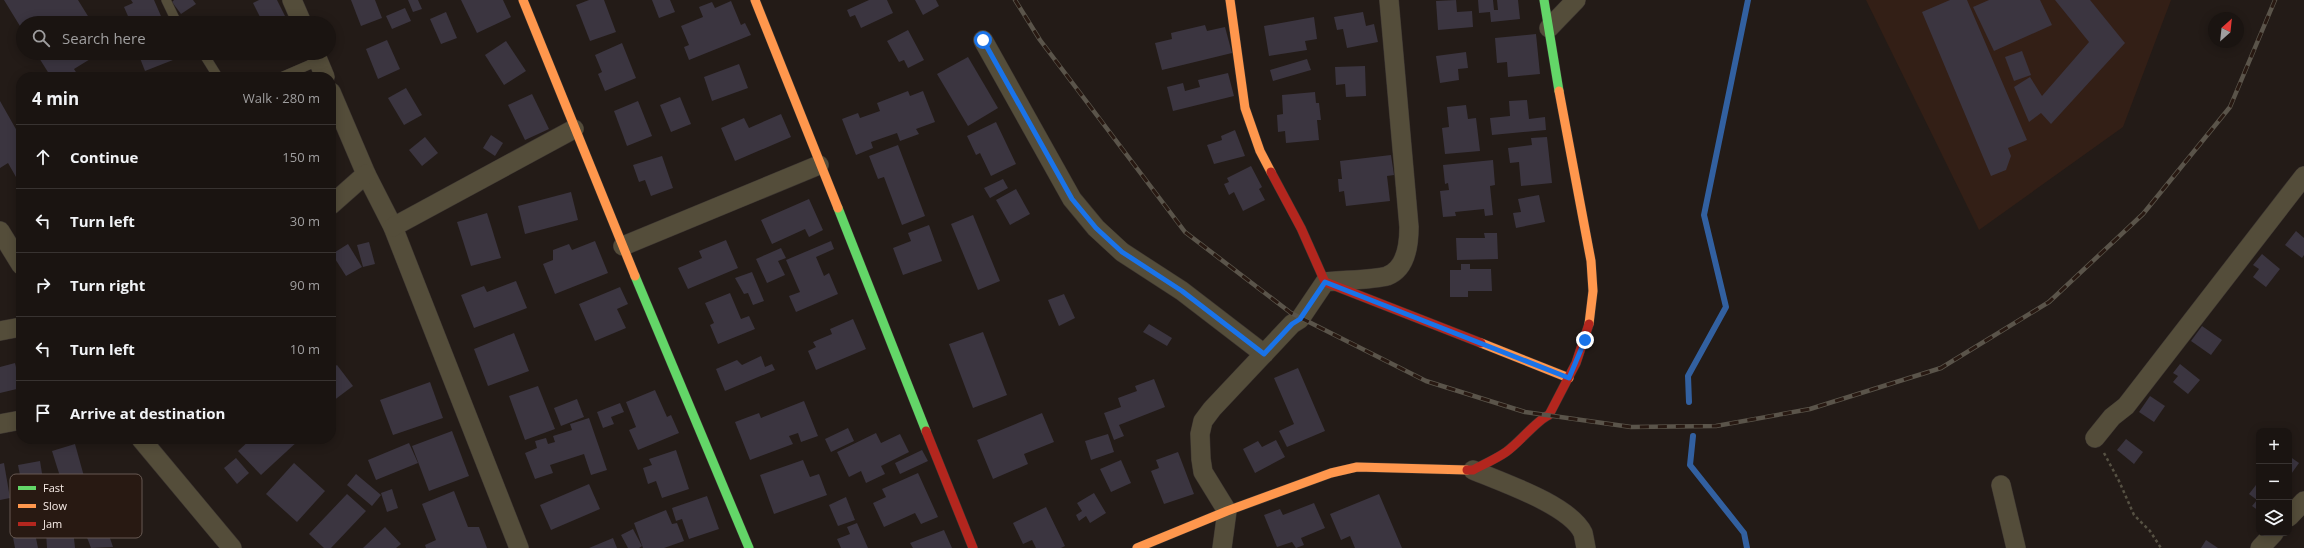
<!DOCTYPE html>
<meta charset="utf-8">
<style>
body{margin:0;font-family:"Open Sans",sans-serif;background:#27211f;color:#f1f3f6}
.controls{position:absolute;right:12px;bottom:12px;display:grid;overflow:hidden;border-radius:8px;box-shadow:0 2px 10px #0003}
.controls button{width:36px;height:36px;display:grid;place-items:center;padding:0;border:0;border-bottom:1px solid #383331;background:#1a1411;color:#f1f3f6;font:20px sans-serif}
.compass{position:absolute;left:2208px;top:12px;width:36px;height:36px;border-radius:50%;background:#1a1411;box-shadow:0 2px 10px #0003;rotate:27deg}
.stop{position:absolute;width:12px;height:12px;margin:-9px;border:3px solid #1a73e8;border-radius:50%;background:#fff}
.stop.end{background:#1a73e8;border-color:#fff;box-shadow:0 1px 4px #0008}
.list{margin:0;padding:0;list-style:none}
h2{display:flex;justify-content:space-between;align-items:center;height:52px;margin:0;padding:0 16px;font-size:17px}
h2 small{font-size:13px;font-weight:400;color:#9f9e9f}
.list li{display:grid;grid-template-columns:26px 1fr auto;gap:12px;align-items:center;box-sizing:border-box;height:64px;padding:0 16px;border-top:1px solid #383331}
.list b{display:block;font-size:15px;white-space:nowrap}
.list em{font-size:13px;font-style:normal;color:#9f9e9f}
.icon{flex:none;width:22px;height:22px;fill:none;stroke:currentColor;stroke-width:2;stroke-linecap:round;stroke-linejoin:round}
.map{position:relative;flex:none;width:2304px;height:548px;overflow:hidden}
.search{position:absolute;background:#1a1411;box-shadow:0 2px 10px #0003;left:16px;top:16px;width:320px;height:44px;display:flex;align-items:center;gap:10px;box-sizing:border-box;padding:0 14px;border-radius:22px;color:#9f9e9f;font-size:15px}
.panel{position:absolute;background:#1a1411;box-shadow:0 2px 10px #0003;left:16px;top:72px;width:320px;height:372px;border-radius:16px}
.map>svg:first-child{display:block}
.built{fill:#331f16}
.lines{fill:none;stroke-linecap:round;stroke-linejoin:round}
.stream{stroke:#3260a0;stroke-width:6}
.building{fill:#3b3540}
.lane-casing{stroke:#3c3531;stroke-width:10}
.street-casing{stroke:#3c3531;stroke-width:20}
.fast-casing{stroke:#3c3531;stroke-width:10}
.slow-casing{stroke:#3c3531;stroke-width:10}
.jam-casing{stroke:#3c3531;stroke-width:10}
.path{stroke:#565143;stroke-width:2.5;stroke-dasharray:3 3;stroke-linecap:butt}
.lane{stroke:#544d3a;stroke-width:9}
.street{stroke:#544d3a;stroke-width:19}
.fast{stroke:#63d668;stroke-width:9}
.slow{stroke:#ff974d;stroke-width:9}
.jam{stroke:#b3261e;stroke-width:9}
.rail-casing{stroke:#5a544a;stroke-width:4.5}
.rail{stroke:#281912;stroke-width:3;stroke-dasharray:9;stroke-linecap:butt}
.route{stroke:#1a73e8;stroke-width:5}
.key{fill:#281912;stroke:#675952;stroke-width:1}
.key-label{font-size:11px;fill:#faeee9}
</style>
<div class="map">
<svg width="2304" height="548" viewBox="0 0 2304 548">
<rect width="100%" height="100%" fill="#231b17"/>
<polygon class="built" points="1866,0 2171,0 2123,127 1979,230"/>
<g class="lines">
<g class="stream">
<polyline points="1689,402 1688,376 1726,307 1704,215 1748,0"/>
<polyline points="1693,436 1690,465 1744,533 1747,548"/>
</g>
</g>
<g class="building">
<polygon points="4,0 78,0 91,21 87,23 23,23 23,31"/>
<polygon points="131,0 154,0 164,23 131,23 124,7 133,3"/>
<polygon points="174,0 193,0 196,4 181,14 172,2"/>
<polygon points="259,0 277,0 286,18 276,23 263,23 253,3"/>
<polygon points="351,0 375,0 382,18 361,26"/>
<polygon points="408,0 418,0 422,9 413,12"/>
<polygon points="461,0 503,0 511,17 477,33"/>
<polygon points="589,0 604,0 616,32 590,41 576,5"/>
<polygon points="652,0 670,0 675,12 659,18"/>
<polygon points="869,0 887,0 893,13 861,28 855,15 850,17 847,10"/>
<polygon points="915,0 936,0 939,6 923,15"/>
<polygon points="1456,0 1457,12 1472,11 1473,27 1438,30 1436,1"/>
<polygon points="1478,0 1493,0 1494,10 1498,10 1497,0 1518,0 1520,19 1491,22 1490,12 1479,13"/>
<polygon points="1950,0 1967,0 2027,140 2008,148 2011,156 2006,170 1991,176 1922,12"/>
<polygon points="1989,0 2040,0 2052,25 1994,51 1973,7"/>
<polygon points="2055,0 2090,0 2125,43 2051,124 2041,113 2029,122 2014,87 2030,77 2042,96 2089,42"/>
<polygon points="731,1 741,25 745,23 751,35 689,60 684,47 689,45 681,26 703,17 699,7 712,2 715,8"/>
<polygon points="405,8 411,21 392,29 386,16"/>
<polygon points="446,12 457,38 441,44 430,19"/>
<polygon points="1363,12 1366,26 1374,24 1378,42 1347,48 1343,29 1337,30 1334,17"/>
<polygon points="1314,17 1317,39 1305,41 1307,50 1269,56 1264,26"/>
<polygon points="1205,25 1207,31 1225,27 1232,53 1162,70 1155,43 1172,39 1171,33"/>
<polygon points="908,30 924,60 908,68 904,60 899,62 887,41"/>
<polygon points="1536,34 1540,74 1508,77 1507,62 1497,63 1495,38"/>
<polygon points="387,40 400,69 378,79 366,49"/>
<polygon points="506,41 526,71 504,85 485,55"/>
<polygon points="622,43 636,78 605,91 598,74 602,72 595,55"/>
<polygon points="2022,51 2031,75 2014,81 2005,57"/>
<polygon points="1466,52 1468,68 1458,69 1459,80 1440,83 1436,56"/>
<polygon points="36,53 100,53 74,69 79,77 51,77"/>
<polygon points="138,53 176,53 178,58 145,71"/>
<polygon points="253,53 270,53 270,54 255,59"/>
<polygon points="968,57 998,108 968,126 937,74"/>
<polygon points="1307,59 1311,70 1273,81 1270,70"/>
<polygon points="739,64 748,88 712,101 704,77"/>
<polygon points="1365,66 1366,96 1346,97 1345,84 1336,85 1335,67"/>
<polygon points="1228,73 1234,96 1173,111 1167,87 1183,83 1185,91 1200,87 1198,80"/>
<polygon points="406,88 422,115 404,125 388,98"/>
<polygon points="908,91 910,96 923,91 935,122 916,129 919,134 900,141 897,133 871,142 873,148 856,155 842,119 858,113 860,118 880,111 877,103"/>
<polygon points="1315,92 1316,103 1319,103 1321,120 1317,120 1319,140 1286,143 1285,131 1278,132 1277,115 1283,114 1282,95"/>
<polygon points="532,94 549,129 525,140 508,105"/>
<polygon points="680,97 691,124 671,132 660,105"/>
<polygon points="1527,100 1529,119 1545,117 1546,130 1492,135 1490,118 1510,116 1509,101"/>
<polygon points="0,101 21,138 21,174 16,177 8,163 0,168"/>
<polygon points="638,101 652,136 627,146 614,111"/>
<polygon points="1466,105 1468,119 1476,118 1480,151 1445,154 1442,128 1449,127 1447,107"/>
<polygon points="781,114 791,137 735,161 721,128 744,118 749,128"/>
<polygon points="996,122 1016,164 991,176 980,153 976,155 967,136"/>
<polygon points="1235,130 1245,156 1214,164 1207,145 1222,140 1221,136"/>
<polygon points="491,135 503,143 495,156 483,148"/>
<polygon points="425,137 438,153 422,166 409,150"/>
<polygon points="1547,137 1552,183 1521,186 1519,162 1510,163 1508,148 1532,145 1531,138"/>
<polygon points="898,145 925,216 902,225 884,177 878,179 869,156"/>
<polygon points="1391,155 1394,175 1387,176 1390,201 1346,206 1344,191 1339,192 1338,179 1342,179 1340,161"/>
<polygon points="662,156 673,188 651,196 645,180 639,182 633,165"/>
<polygon points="1493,160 1495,185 1490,186 1493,215 1485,216 1484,209 1455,212 1456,216 1443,217 1440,191 1449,190 1448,183 1445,184 1443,165"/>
<polygon points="1251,166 1262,187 1259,189 1265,200 1243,211 1234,192 1229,195 1224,184 1229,182 1227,178"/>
<polygon points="1003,179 1008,188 990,198 984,188"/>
<polygon points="1016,189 1030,214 1010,225 996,200"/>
<polygon points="571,192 578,220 525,234 518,206"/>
<polygon points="1539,195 1545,222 1516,228 1513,213 1521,212 1518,199"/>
<polygon points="809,199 823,230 809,237 805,229 772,244 761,220"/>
<polygon points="487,213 501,258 471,266 457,222"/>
<polygon points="973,215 1000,281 978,290 951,224"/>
<polygon points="929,225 942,261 903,275 893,248 911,241 908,233"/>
<polygon points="2296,231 2304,238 2304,255 2302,258 2285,245"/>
<polygon points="1484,233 1497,233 1498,259 1457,260 1456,238 1485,238"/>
<polygon points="726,240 738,268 688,289 678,268 702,258 699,251"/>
<polygon points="595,241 608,273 555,294 543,264 553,260 553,250 569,244 572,250"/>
<polygon points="831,241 834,249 816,257 824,276 829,273 838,294 796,312 789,296 800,292 786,260"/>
<polygon points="369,242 375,264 363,267 357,245"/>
<polygon points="348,244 362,267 346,276 332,254"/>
<polygon points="781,248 786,258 778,261 785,275 767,283 756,259"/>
<polygon points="2262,254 2280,269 2266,287 2253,277 2259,269 2253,265"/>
<polygon points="1461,264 1470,264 1470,269 1491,269 1492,291 1468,291 1468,297 1450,297 1450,270 1461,270"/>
<polygon points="752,272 764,301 753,305 748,293 744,294 735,278"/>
<polygon points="516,281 527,308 474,328 461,295 484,286 487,292"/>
<polygon points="620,287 628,304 617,309 626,328 595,341 579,304"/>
<polygon points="730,293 741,319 749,316 755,329 718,344 710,325 714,323 705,303"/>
<polygon points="1064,294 1075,318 1059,326 1048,300"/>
<polygon points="853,319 866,349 816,370 808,351 816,347 813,342 832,334 830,329"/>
<polygon points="1149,324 1172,338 1167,346 1143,332"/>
<polygon points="2202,326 2222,340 2211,355 2191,341"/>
<polygon points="983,332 1007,395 973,408 949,344"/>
<polygon points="514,333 529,371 488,386 474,349"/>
<polygon points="761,356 765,367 772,364 775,370 725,391 716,369 737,360 742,365"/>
<polygon points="15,363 21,388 0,393 0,367"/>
<polygon points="2180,364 2200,380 2188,394 2173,382 2178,376 2173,373"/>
<polygon points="337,365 353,386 333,401 331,398 331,369"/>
<polygon points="1298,368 1325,431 1287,447 1279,431 1294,424 1274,378"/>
<polygon points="1154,379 1165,407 1119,425 1124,436 1114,440 1104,413 1121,407 1118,398 1137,391 1135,386"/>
<polygon points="430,382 443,418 393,435 380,400"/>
<polygon points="538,386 555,429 525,440 509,396"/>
<polygon points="655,390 667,417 671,415 679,433 638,450 629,430 636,427 626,402"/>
<polygon points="2150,396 2165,406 2154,422 2139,412"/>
<polygon points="577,399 584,417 561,426 554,408"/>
<polygon points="804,401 818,436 801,442 798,433 789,436 793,444 750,460 735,422 759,413 761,418"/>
<polygon points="620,403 624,412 611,417 614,424 603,428 597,412"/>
<polygon points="1042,413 1054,442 1024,454 1028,464 993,479 977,440"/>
<polygon points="589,418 607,470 591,475 584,454 550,465 553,473 535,479 525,453 537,448 535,441 546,438 548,444 555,442 553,436 572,430 570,424"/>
<polygon points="848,428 854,441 831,452 825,439"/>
<polygon points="452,431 469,476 429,491 412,446"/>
<polygon points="876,433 881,443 900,434 909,452 881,466 885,474 866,483 861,471 849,477 837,452"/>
<polygon points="1108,434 1114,452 1091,460 1085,441"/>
<polygon points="251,439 298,439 299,440 261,475 238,451"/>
<polygon points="2126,439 2143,452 2134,464 2117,450"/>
<polygon points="1276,440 1285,457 1255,473 1243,449 1258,441 1262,447"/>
<polygon points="409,443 418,463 376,480 368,460"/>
<polygon points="75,444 85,480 63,486 52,451"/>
<polygon points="676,450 689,489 662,498 656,481 648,484 643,468 652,465 649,459"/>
<polygon points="922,450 928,461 900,474 895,463"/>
<polygon points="1178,452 1194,494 1164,504 1151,471 1159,468 1156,460"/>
<polygon points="2289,456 2299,463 2289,477"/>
<polygon points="236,458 249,473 237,484 224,468"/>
<polygon points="803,460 810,477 819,474 827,495 774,514 760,475"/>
<polygon points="1121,460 1131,483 1111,492 1100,469"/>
<polygon points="40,461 45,492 24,496 18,465"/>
<polygon points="4,463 10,498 0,500 0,464"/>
<polygon points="294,463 325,491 297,522 266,494"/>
<polygon points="918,473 938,517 921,524 915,513 884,527 873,503 886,497 882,489"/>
<polygon points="356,474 381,495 372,506 347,485"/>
<polygon points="589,484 600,509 551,530 540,505"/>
<polygon points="2256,485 2259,488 2259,511 2252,506 2257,500 2249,494"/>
<polygon points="392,489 398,508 387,512 381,493"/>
<polygon points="454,491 468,527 479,527 487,548 426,548 425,545 436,540 422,504"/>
<polygon points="1094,493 1106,513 1090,523 1086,516 1079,521 1076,515 1082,511 1077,503"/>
<polygon points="347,494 366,511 331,548 324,548 309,534"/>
<polygon points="1379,494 1402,548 1355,548 1350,536 1341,540 1330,514"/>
<polygon points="707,496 719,529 689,539 682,519 676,521 672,508"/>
<polygon points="846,497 855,520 838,526 829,505"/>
<polygon points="1314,503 1325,528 1301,538 1304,545 1296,548 1292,542 1277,547 1264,515 1280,509 1283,515"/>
<polygon points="1046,507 1065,546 1061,548 1036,548 1032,540 1023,544 1013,523"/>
<polygon points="666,510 672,524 677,523 684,541 664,548 643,548 634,523"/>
<polygon points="101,512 113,547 91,548 80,519"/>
<polygon points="857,523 868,548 841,548 837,539 850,534 847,527"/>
<polygon points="385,527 401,544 396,548 363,548"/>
<polygon points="34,528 38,548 15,548 12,532"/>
<polygon points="73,529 75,548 47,548 46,532"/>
<polygon points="633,529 642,546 639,548 628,548 621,535"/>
<polygon points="944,530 952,548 913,548 910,543"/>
<polygon points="613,538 617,548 589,548"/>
<polygon points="2206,540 2218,548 2201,548"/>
</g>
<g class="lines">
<defs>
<g id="lane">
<polyline points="166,0 177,23"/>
<polyline points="203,53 218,77"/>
<polyline points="281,77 318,61"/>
</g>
<g id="street">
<polyline points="292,0 302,23"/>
<polyline points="1549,28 1576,0"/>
<polyline points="983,40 1072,199 1096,228 1122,252 1182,291 1264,354"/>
<polyline points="315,53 325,77"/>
<polyline points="331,92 366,174 393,227 519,548"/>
<polyline points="331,205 366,174"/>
<polyline points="393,227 574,129"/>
<polyline points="0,231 21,265"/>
<polyline points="623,246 819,165"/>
<polyline points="0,331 21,327"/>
<polyline points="0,424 21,420"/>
<polyline points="2095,438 2112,417 2126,406 2304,176"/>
<polyline points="141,439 232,548"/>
<path d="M1473 470C1501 482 1570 505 1583 533 1584 537 1585 543 1586 548"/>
<polyline points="2001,485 2016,548"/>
<polyline points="2289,517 2304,501"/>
<path d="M1222 548 1227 511 1203 472 1201 459 1200 434 1203 421 1212 409 1292 324 1300 319 1325 282C1340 280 1374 280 1387 276 1406 269 1409 244 1409 227L1389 0"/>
<polyline points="2260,548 2274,533"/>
</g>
<g id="fast">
<polyline points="1544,0 1559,91"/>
<polyline points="838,208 926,431"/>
<polyline points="635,276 749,548"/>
</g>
<g id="slow">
<polyline points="523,0 635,276"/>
<polyline points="755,0 838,208"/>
<polyline points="1230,0 1245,108 1260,151 1271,172"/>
<polyline points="1559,91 1591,261 1593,291 1589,324"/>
<polyline points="1481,343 1569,378"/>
<polyline points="1137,548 1227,511 1331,473 1357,467 1467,470"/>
</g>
<g id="jam">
<polyline points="1271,172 1301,228 1325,282 1481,343"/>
<polyline points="926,431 973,548"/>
<path d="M1467 470H1473C1484 464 1496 459 1506 452 1519 443 1538 419 1549 415L1576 363 1589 324"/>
</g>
</defs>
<use href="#lane" class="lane-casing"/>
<use href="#street" class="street-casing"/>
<use href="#fast" class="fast-casing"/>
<use href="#slow" class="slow-casing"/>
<use href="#jam" class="jam-casing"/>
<polyline class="path" points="2104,453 2119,481 2134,515 2150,531 2161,548"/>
<use href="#lane" class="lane"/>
<use href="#street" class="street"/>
<use href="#fast" class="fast"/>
<use href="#slow" class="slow"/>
<use href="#jam" class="jam"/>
<defs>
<polyline id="rail" points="1015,0 1040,40 1185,232 1291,313 1426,381 1525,412 1631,427 1716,426 1810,409 1941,368 2049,302 2143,214 2230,107 2275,0"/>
</defs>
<use href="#rail" class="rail-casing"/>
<use href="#rail" class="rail"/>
</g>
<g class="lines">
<polyline class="route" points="983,40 1072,199 1096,228 1122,252 1182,291 1264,354 1292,324 1300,319 1325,282 1569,378 1585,340"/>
</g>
<rect x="10" y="474" width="132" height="64" rx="6" class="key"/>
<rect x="18" y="486" width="18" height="4" fill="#63d668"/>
<rect x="18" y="504" width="18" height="4" fill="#ff974d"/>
<rect x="18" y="522" width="18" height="4" fill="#b3261e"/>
<g class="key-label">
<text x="43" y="492">Fast</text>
<text x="43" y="510">Slow</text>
<text x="43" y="528">Jam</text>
</g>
</svg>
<div class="controls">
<button>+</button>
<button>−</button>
<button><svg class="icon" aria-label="layers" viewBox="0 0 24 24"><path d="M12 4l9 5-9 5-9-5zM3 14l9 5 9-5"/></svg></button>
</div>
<svg class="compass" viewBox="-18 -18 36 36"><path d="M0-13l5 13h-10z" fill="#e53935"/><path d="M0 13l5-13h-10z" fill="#9f9e9f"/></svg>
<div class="stop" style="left:983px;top:40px"></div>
<div class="stop end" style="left:1585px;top:340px"></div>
<div class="search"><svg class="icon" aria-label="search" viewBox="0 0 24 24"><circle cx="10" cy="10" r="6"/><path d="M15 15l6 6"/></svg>Search here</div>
<section class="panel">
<h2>4 min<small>Walk · 280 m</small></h2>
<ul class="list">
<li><svg class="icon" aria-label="ahead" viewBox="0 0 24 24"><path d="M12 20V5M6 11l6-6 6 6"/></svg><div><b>Continue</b></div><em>150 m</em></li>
<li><svg class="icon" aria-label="left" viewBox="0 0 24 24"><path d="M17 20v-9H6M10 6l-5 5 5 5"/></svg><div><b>Turn left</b></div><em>30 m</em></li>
<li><svg class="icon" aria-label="right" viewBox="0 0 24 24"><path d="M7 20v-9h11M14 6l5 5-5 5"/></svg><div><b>Turn right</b></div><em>90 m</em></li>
<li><svg class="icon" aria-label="left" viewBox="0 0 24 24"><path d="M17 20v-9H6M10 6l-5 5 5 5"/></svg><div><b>Turn left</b></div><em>10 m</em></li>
<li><svg class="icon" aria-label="arrive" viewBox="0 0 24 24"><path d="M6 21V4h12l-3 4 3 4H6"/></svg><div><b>Arrive at destination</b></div></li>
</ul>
</section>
</div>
